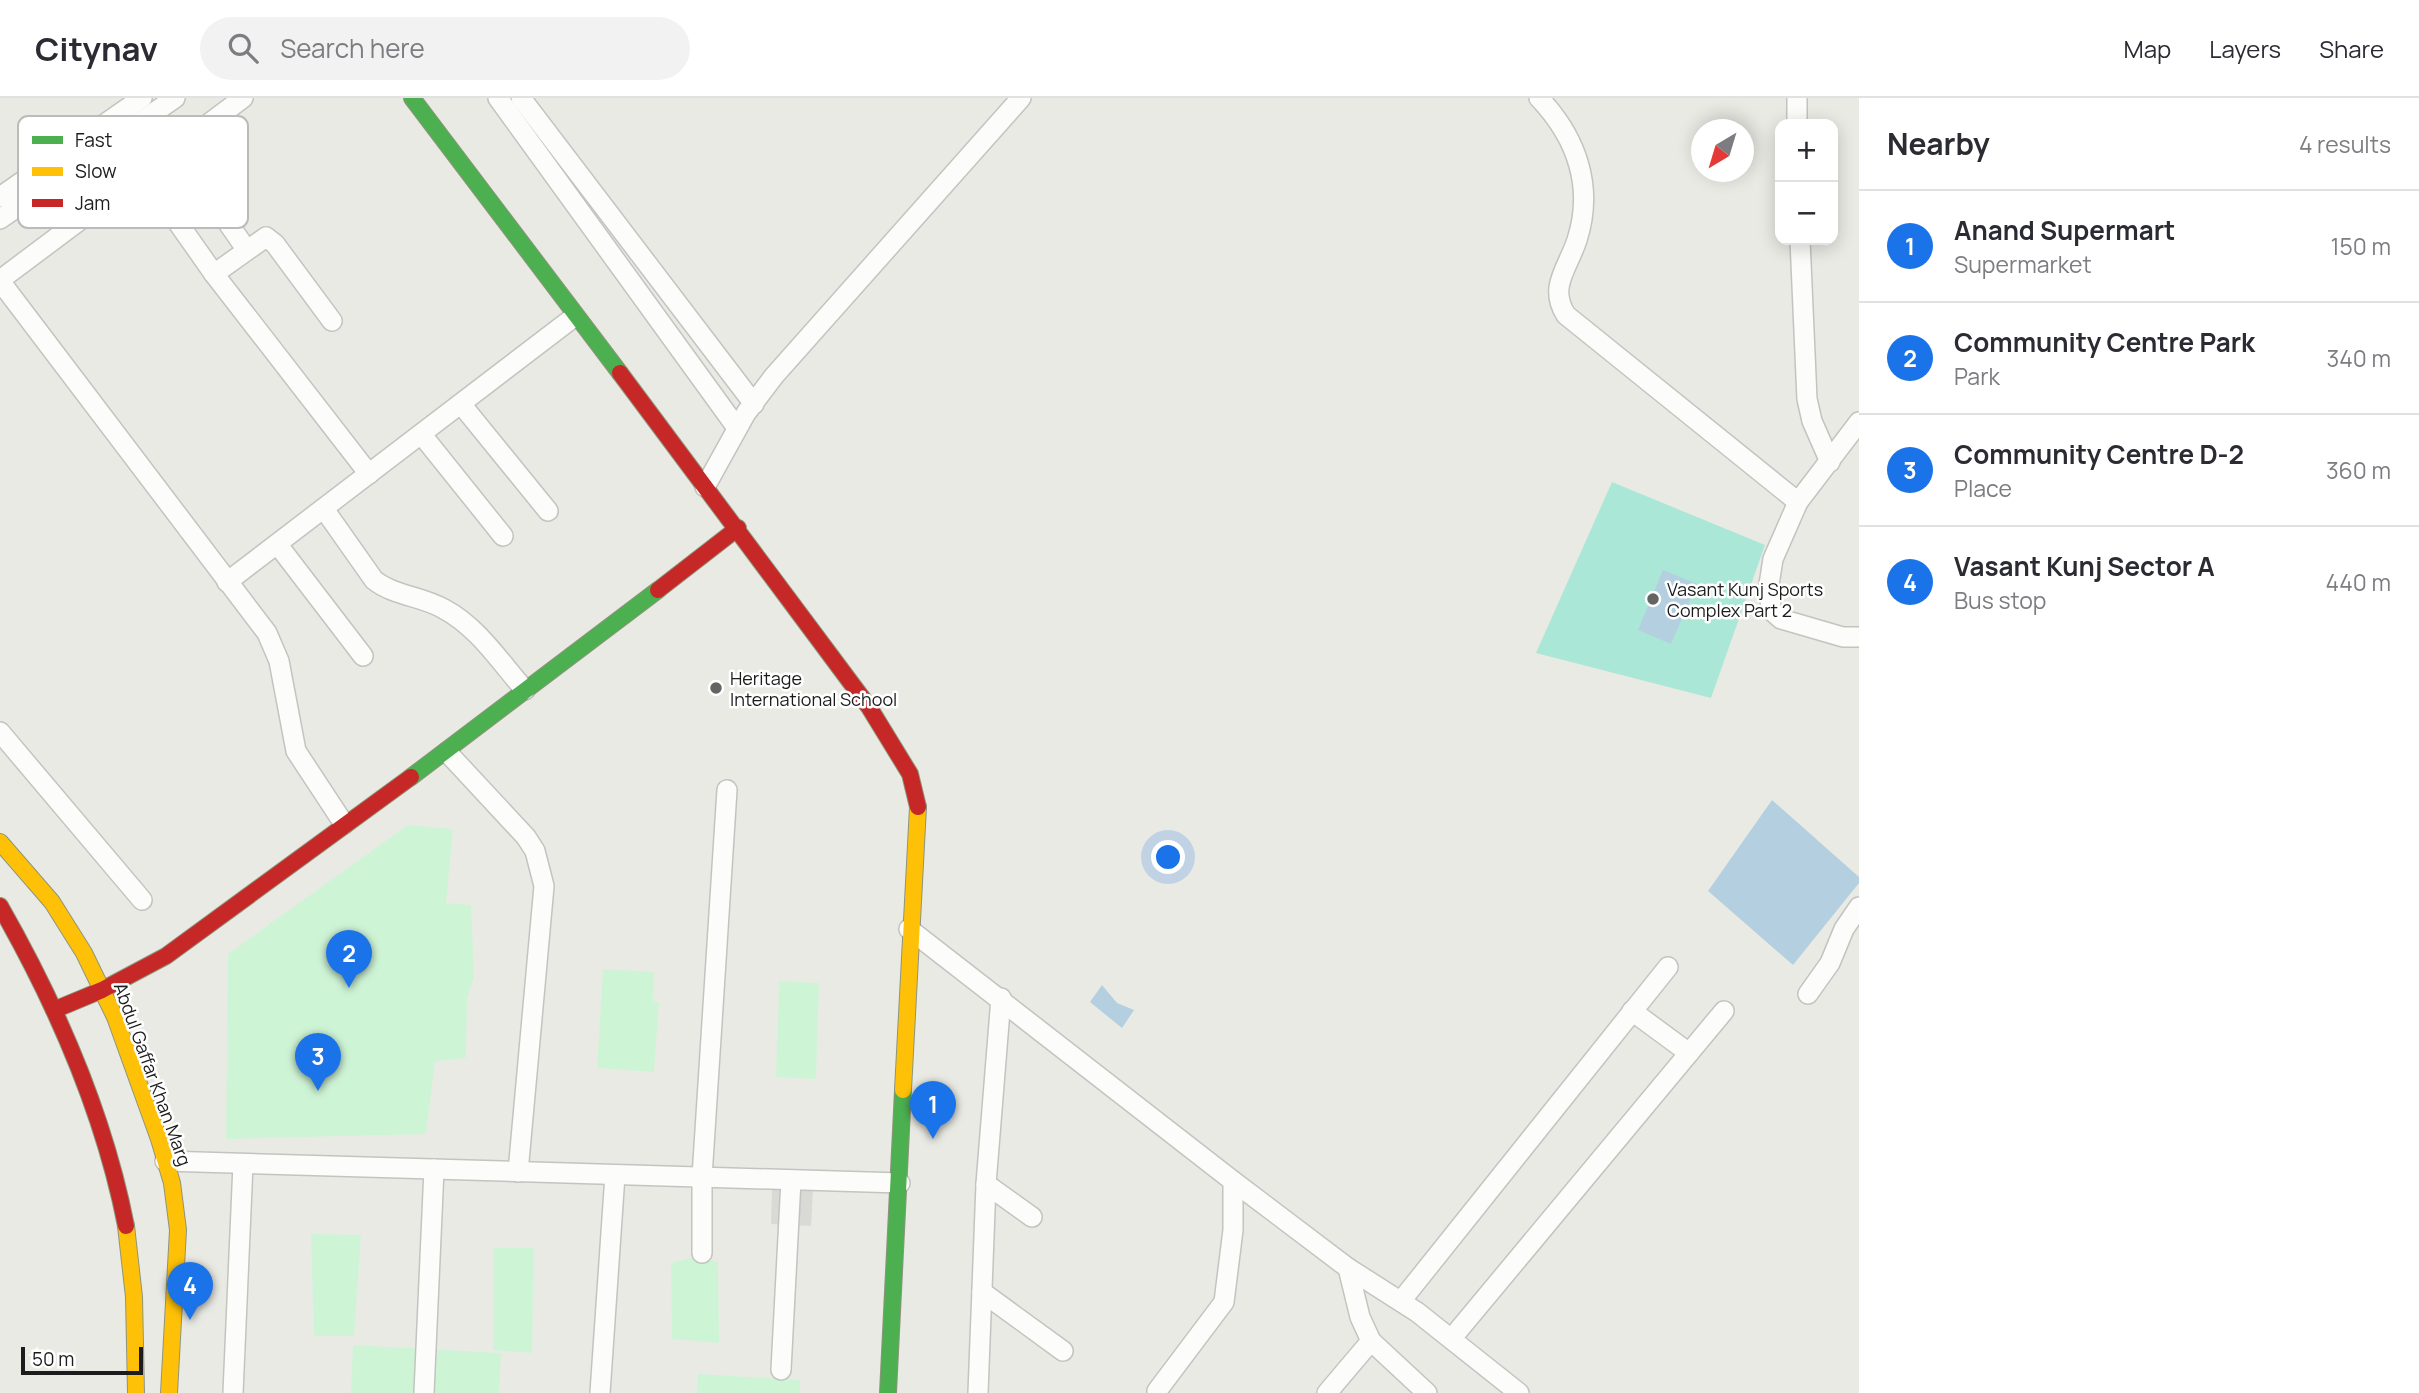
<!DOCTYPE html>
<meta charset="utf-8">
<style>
body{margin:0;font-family:Manrope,sans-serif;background:#f2f2f3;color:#2b2b33}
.controls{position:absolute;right:21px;top:21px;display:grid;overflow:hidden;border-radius:14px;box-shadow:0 4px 18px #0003}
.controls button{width:63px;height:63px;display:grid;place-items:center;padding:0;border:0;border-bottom:2px solid #e1e1e2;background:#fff;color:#2b2b33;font:35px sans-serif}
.compass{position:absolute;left:1691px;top:21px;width:63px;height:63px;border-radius:50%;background:#fff;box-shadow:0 4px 18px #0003;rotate:218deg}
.scale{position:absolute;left:21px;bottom:18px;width:122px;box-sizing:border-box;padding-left:7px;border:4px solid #1c1c1c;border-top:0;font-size:19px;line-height:24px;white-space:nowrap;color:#1c1c1c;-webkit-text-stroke:5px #fff;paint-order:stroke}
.you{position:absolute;left:1169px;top:760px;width:24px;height:24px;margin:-18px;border:5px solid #fff;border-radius:50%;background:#1a73e8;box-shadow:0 0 0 10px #1a73e833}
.badge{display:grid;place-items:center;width:46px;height:46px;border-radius:50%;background:#1a73e8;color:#fff;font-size:23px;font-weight:700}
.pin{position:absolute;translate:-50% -58px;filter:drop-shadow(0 2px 4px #0008)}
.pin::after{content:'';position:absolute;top:37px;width:24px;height:21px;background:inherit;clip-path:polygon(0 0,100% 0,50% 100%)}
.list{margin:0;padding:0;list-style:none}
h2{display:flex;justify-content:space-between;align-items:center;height:91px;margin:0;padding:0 28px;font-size:30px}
h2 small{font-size:23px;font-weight:400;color:#7c7c81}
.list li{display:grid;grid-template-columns:46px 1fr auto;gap:21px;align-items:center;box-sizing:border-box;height:112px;padding:0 28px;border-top:2px solid #e1e1e2}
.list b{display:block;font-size:26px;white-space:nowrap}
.list p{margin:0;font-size:23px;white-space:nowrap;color:#7c7c81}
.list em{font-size:23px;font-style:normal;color:#7c7c81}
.icon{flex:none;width:38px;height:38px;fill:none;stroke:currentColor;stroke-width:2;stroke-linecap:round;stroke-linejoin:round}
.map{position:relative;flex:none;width:1859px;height:1295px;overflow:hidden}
header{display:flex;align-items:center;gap:42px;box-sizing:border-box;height:98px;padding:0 35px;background:#fff;border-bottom:2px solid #e1e1e2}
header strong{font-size:33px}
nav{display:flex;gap:38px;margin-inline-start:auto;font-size:24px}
.search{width:490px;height:63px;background:#f2f2f3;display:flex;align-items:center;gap:18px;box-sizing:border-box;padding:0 24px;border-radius:38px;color:#7c7c81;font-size:26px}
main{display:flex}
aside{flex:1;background:#fff}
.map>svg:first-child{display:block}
.park{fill:#cef4d6}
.pitch{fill:#abe7d7}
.parking{fill:#d9d9d6}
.water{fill:#b4d0e0}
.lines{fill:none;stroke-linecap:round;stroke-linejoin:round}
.street-casing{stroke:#c3c3c0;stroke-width:22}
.fast-casing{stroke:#8e957c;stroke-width:18}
.slow-casing{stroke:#8e957c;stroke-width:18}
.jam-casing{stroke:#8e957c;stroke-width:18}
.street{stroke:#fcfcfb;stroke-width:19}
.fast{stroke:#4caf50;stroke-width:16}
.slow{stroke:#ffc107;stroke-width:16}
.jam{stroke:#c62828;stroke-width:16}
.poi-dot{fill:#646462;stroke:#fff;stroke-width:2.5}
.labels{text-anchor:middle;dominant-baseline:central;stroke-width:5;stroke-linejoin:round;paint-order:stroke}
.poi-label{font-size:18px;fill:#1c1c1c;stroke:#fff;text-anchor:start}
.street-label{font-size:18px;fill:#1c1c1c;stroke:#fff}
.key{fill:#fff;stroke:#bbb;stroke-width:2}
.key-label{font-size:19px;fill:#1c1c1c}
</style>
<header>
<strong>Citynav</strong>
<div class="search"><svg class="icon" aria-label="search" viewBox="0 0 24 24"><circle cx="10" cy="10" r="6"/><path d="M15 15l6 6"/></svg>Search here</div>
<nav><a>Map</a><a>Layers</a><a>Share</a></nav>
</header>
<main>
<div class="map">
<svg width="1859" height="1295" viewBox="0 0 1859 1295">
<rect width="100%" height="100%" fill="#eaeae4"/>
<g class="park">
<polygon points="408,727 453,731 446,805 471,807 474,879 467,900 466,960 435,963 426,1036 226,1041 228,856"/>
<polygon points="603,871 654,874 653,903 659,904 654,974 597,970"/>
<polygon points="779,883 819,885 816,981 776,979"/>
<polygon points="311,1136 361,1137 354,1238 314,1238"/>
<polygon points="493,1150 534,1150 532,1255 493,1252"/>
<polygon points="697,1159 718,1164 719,1245 672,1241 671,1165"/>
<polygon points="353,1247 501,1255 499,1295 351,1295"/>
<polygon points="698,1276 800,1282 800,1295 697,1295"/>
</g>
<polygon class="pitch" points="1612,384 1765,447 1711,600 1536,555"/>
<polygon class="parking" points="772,1089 813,1091 811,1128 771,1126"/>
<g class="water">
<polygon points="1663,472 1697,486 1671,546 1638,532"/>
<polygon points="1772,702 1859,779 1859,785 1793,867 1708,793"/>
<polygon points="1102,887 1117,905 1134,912 1122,930 1090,904"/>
</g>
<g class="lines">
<defs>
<g id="street">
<polyline points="498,0 737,330"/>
<polyline points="521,0 754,306"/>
<path d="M1539 0C1577 40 1594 89 1577 142 1568 170 1548 189 1566 217L1798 404"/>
<polyline points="1797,0 1797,26"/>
<polyline points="177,51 246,151"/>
<polyline points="143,75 214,176 369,376"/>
<polyline points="0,99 142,0"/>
<polyline points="0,121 175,0"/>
<polyline points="1800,142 1807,301 1812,323 1830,364"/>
<polyline points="214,176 266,139 275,146 332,223"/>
<polyline points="0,182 243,0"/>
<polyline points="0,183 267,535 279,563 296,653 344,726"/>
<polyline points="461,306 548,413"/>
<polyline points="1859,324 1798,404 1773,461 1768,493 1772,513 1781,521 1843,539 1859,539"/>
<polyline points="422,337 503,438"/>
<polyline points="705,389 746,315 774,278 1021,0"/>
<path d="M324 411 374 482C394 498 422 498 444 511 478 529 500 564 525 592"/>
<polyline points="278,447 363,558"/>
<polyline points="227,484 574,219"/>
<polyline points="0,634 142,802"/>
<polyline points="447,654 526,739 535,753 544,788 518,1074"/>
<polyline points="909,831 1233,1083 1348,1170 1417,1214 1519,1295"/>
<polyline points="1808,896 1830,865 1844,831 1859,809"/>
<polyline points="1632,913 1689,955"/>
<polyline points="165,1063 900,1085"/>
<polyline points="986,1086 1032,1119"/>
<polyline points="702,1155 702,1079 727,692"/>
<polyline points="1348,1170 1360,1219 1371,1243 1427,1295"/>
<polyline points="982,1194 1063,1253"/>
<polyline points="1401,1203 1668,869"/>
<polyline points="1452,1240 1724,913"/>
<polyline points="781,1272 791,1082"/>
<polyline points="1157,1293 1224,1204 1233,1132 1233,1083"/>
<polyline points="233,1295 243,1066"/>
<polyline points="424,1295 434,1071"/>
<polyline points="600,1295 615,1077"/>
<polyline points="978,1295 986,1086 1001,900"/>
<polyline points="1327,1295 1371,1243"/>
</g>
<g id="fast">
<polyline points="412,0 620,275"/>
<polyline points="411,679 658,492"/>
<polyline points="888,1295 903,992"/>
</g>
<g id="slow">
<polyline points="0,744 52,804 84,855 115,919 159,1041 172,1085 178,1132 169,1295"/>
<polyline points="903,992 918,709"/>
<polyline points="126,1128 134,1199 136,1295"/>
</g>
<g id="jam">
<polyline points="620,275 869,609 910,676 918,709"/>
<polyline points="658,492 738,430"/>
<path d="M0 808C57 908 104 1015 126 1128"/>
<polyline points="54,912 102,892 166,858 411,679"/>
</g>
</defs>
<use href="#street" class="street-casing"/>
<use href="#fast" class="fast-casing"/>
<use href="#slow" class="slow-casing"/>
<use href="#jam" class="jam-casing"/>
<use href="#street" class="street"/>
<use href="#fast" class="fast"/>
<use href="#slow" class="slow"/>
<use href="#jam" class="jam"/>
</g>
<g class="poi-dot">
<circle cx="1653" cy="501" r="7"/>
<circle cx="716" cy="590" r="7"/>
</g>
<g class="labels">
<g class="poi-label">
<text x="1667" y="491">Vasant Kunj Sports<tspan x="1667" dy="21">Complex Part 2</tspan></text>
<text x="730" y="580">Heritage<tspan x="730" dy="21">International School</tspan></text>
</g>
<g class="street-label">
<text transform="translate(153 976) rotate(70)">Abdul Gaffar Khan Marg</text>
</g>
</g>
<rect x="18" y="18" width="230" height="112" rx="10" class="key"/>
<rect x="32" y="38" width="31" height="8" fill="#4caf50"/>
<rect x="32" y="69" width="31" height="9" fill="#ffc107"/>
<rect x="32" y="101" width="31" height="8" fill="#c62828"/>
<g class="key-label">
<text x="75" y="49">Fast</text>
<text x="75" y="80">Slow</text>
<text x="75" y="112">Jam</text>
</g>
</svg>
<div class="controls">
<button>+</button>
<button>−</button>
</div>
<svg class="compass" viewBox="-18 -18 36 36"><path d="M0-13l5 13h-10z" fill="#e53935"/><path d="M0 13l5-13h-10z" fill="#7c7c81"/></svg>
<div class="scale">50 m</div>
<div class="you"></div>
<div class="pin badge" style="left:933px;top:1041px">1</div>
<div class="pin badge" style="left:349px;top:890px">2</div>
<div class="pin badge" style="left:318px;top:993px">3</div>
<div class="pin badge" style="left:190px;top:1222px">4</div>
</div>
<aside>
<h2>Nearby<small>4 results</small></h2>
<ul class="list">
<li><span class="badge">1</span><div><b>Anand Supermart</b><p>Supermarket</p></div><em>150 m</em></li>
<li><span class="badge">2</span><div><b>Community Centre Park</b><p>Park</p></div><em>340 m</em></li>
<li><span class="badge">3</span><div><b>Community Centre D-2</b><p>Place</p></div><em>360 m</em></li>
<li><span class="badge">4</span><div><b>Vasant Kunj Sector A</b><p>Bus stop</p></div><em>440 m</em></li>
</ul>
</aside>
</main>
